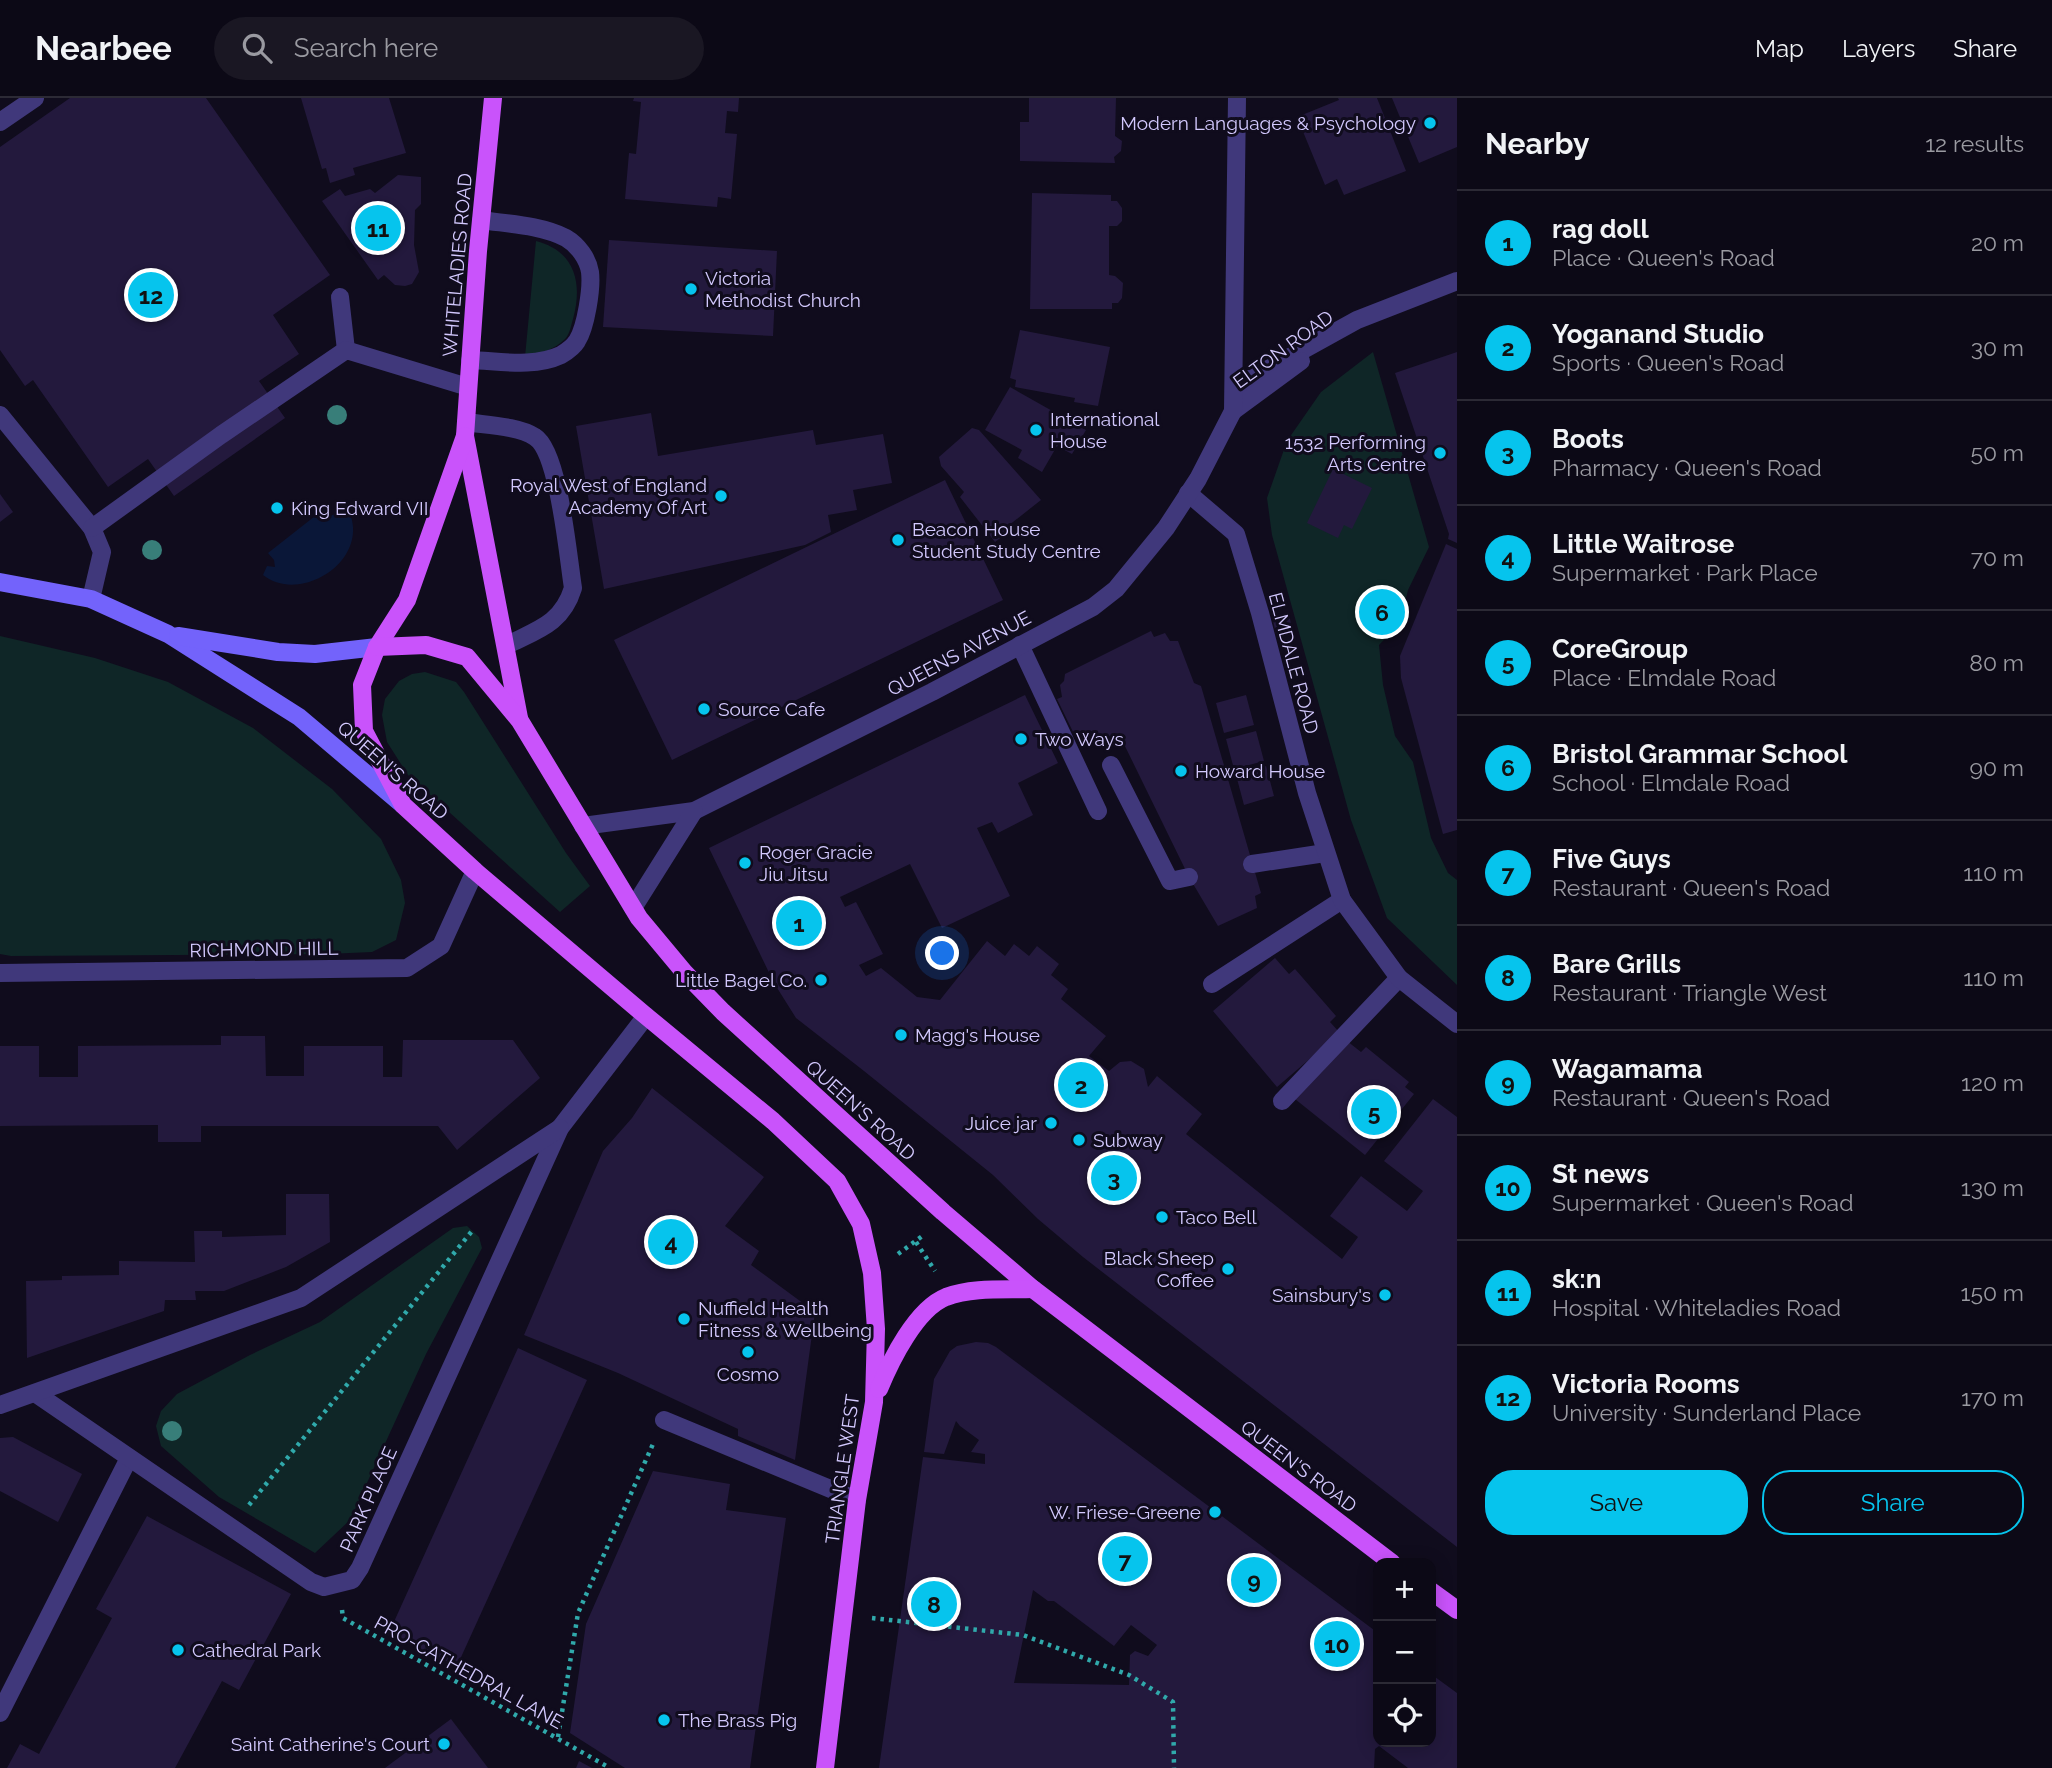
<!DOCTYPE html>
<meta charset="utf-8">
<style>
body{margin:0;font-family:Raleway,sans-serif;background:#1a1723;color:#f1f3f6}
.controls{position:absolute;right:21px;bottom:21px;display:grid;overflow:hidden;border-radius:14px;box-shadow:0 4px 18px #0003}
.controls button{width:63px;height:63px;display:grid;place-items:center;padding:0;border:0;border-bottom:2px solid #2c2a35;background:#0c0916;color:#f1f3f6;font:35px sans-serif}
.you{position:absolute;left:943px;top:856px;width:24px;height:24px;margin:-18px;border:5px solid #fff;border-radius:50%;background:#1a73e8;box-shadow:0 0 0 10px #1a73e833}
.badge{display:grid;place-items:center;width:46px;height:46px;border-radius:50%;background:#06c4ed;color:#111;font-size:23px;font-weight:700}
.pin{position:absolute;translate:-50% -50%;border:4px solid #fff;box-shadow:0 2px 7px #0006}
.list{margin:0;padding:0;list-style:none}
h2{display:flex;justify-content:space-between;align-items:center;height:91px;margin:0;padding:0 28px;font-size:30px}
h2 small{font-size:23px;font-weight:400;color:#9a9aa1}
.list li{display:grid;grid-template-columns:46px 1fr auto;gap:21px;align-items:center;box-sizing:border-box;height:105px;padding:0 28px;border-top:2px solid #2c2a35}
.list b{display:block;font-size:26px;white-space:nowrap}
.list p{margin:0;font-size:23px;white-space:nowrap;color:#9a9aa1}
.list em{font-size:23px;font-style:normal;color:#9a9aa1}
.actions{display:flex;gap:14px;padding:21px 28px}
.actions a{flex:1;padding:16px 0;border:2px solid #06c4ed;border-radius:28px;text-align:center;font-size:24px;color:#06c4ed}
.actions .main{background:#06c4ed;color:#111}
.icon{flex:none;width:38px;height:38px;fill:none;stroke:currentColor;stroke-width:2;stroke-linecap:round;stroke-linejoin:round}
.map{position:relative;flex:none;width:1457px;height:1670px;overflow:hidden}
header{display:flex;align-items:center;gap:42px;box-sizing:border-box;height:98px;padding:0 35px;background:#0c0916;border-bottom:2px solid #2c2a35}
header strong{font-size:33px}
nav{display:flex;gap:38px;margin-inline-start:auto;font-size:24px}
.search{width:490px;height:63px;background:#1a1723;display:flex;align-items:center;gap:18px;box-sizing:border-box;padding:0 24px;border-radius:38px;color:#9a9aa1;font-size:26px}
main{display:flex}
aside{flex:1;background:#0c0916}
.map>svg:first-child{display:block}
.green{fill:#0f2627}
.water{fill:#0a1738}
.building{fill:#23193d;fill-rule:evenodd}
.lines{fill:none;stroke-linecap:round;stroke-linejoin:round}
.path{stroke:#30a9ab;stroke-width:4.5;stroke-dasharray:3.5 5;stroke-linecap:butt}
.lane{stroke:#40387b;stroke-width:18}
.street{stroke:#40387b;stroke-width:18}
.secondary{stroke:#7363fb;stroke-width:18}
.primary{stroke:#c953fb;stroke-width:18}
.tree{fill:#387e79}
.poi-dot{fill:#06c4ed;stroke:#100c1d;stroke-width:2.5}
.labels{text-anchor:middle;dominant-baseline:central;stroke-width:6;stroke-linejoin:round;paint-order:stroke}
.poi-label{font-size:19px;fill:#d3c9fe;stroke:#100c1d;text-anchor:start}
.street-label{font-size:19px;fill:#d3c9fe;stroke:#100c1d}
</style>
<header>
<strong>Nearbee</strong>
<div class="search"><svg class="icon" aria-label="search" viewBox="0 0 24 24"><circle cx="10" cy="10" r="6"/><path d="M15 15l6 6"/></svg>Search here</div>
<nav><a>Map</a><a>Layers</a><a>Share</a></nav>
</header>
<main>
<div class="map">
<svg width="1457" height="1670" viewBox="0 0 1457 1670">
<rect width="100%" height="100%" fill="#100c1d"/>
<g class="green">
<path d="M536 143C575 153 583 185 573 221 571 227 570 236 565 241 554 252 540 255 525 259Z"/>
<polygon points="1373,254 1429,449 1408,492 1400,525 1379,547 1383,587 1395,638 1413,664 1431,740 1448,775 1457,782 1457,887 1387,820 1351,722 1272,437 1267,400 1287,343 1321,294"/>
<polygon points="0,538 95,560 168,584 253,630 332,691 381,741 401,782 405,805 396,842 372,854 327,856 11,858 0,856"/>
<polygon points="425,574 456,584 464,594 566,755 590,788 560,814 408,677 387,644 382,617 385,601 399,583 412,576"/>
<polygon points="467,1128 479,1139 482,1150 426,1256 350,1422 315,1455 219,1399 161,1348 156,1328 161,1313 177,1296 250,1257 320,1224 453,1130"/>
</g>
<path class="water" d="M324 411 330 418 348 411C373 462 300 507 263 477L267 468 275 469 274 462 268 455Z"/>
<g class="building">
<polygon points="70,0 206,0 330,177 273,217 299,256 259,283 285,320 174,398 148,361 108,389 33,282 25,288 0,252 0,49"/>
<polygon points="301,0 389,0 406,55 353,70 355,77 330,85 326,70 322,71"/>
<polygon points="634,0 739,0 738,14 727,13 725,35 737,36 731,101 718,99 717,109 625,101 629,55 636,56 641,4 633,3"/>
<polygon points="1029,0 1116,0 1115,38 1122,43 1121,53 1114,59 1115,65 1020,63 1020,24 1029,24"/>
<polygon points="1338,0 1377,0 1406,73 1344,97 1337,81 1325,87 1297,19 1339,2"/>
<polygon points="1392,0 1457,0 1457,49 1419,65"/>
<polygon points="398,77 421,79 421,106 415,112 414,147 419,174 412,186 405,188 395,187 384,177 378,182 322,103 340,91 345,98 370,91 375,95"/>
<polygon points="1032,95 1111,97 1111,103 1117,103 1122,110 1122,123 1117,128 1109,128 1109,177 1115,178 1123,185 1122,200 1118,205 1112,205 1112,211 1030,211"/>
<polygon points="609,142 777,153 773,238 603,229"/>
<polygon points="1020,232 1110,249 1098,308 1074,304 1075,300 1015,289 1016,282 1010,280"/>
<polygon points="1457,254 1457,445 1448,441 1449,436 1395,275"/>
<polygon points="1010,289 1086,332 1072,356 1057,348 1042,374 1018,360 1022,352 985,332"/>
<polygon points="651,315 658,358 813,332 816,347 883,336 892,385 853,392 857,412 828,417 831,434 805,447 604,491 576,328"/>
<polygon points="972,330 979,332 1041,402 1008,428 1011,432 995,444 960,399 964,394 941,368 939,359"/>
<polygon points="1333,371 1372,390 1352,431 1344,427 1338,440 1307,425"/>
<polygon points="945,382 1003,502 672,662 614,542"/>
<polygon points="0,396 13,414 0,424"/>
<polygon points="1446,446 1457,451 1457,732 1443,736 1401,580 1400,558"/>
<polygon points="1289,515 1292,533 1276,536 1272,518"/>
<polygon points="1151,533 1154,539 1165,535 1170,543 1178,543 1194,585 1201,588 1261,795 1255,798 1257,810 1218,828 1189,779 1121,640 1111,647 1102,648 1097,645 1089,648 1083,641 1076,640 1057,601 1062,599 1060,587 1064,583 1065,576"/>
<polygon points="1025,597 1058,665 1018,685 1033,717 998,735 992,724 977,730 1010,798 942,830 910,766 840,799 845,809 856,804 883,856 859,867 866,878 881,870 917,899 940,902 987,843 1005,858 1014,846 1029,858 1037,848 1059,866 1051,877 1068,891 1061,901 1106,938 1089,958 1109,973 1120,964 1131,963 1144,971 1148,989 1157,978 1202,1016 1186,1036 1342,1161 1358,1139 1330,1118 1361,1078 1407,1113 1423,1093 1384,1063 1433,1001 1457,1019 1457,1449 1083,1159 1038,1121 993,1077 864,973 796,920 774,885 709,750"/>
<polygon points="1246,597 1254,627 1224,635 1216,605"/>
<polygon points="1256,633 1264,663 1234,671 1226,641"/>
<polygon points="1266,668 1274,698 1244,707 1236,677"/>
<polygon points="1275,860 1289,876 1295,871 1336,918 1330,924 1340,935 1277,989 1213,913"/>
<polygon points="221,938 265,938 266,978 304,978 304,948 383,948 383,979 402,979 403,942 513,942 540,980 457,1052 438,1028 201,1028 201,1044 158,1044 158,1027 0,1028 0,948 39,948 39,979 78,979 78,948 221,947"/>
<polygon points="1347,943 1361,954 1366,949 1409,984 1405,989 1414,996 1365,1057 1295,1001 1318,973 1321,975"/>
<polygon points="652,990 764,1079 725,1128 759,1153 751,1167 815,1214 795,1362 738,1338 738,1331 618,1275 524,1237 603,1053 632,1020"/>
<polygon points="286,1096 329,1096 330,1144 286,1169 224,1193 195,1193 196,1202 165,1202 164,1213 27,1260 26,1183 62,1182 62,1178 119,1177 119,1163 195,1164 194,1133 222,1133 222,1139 286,1137"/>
<path d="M976 1244 988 1245 996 1249 1378 1535V1644H1431V1576L1457 1595V1670H1408L1379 1648 1375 1651 1374 1670H879L923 1359 985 1366V1356L971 1354 979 1342 960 1328 956 1323 944 1356 924 1354 934 1281 950 1253 957 1248ZM1033 1492 1048 1503H1054L1114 1548 1131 1527 1157 1547 1148 1558 1135 1553 1130 1557 1129 1587 1014 1585Z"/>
<polygon points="518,1250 587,1282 457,1568 388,1537"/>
<polygon points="13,1339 82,1376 58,1424 0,1393 0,1340"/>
<polygon points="653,1373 730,1386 726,1412 786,1420 750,1670 625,1670 570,1635 586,1526"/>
<polygon points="147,1418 291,1496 239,1592 222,1583 175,1670 7,1670 20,1646 39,1656 112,1520 96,1511"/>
<polygon points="451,1621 488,1670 385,1670"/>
<polygon points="579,1663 592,1670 576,1670"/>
</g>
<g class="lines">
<g class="path">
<polyline points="916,1144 935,1173"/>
<polyline points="898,1156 925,1136"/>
<polyline points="249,1407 472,1133"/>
<polyline points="342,1512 343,1520 610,1670"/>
<polyline points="872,1520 1023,1537 1129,1577 1173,1604 1174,1670"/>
<polyline points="558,1639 578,1515 653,1346"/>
</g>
<g class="lane">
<polyline points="340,199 346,252"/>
<path d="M470 262C500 263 533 270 561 257 566 254 574 248 577 243 586 229 592 190 590 174 588 161 578 147 566 140 541 127 508 126 481 122"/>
<polyline points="0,317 92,430 102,454 91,501"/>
<path d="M466 324C485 327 519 328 535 339 559 354 568 459 573 490 562 526 537 532 507 547"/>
<polyline points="92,430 221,337 346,252 468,289"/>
<polyline points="1020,547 1098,713"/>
<polyline points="1111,667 1170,783 1189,779"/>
<polyline points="1252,766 1325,755"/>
<polyline points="1212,886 1342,802"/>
<polyline points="1282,1003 1399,880"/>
<polyline points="664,1322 857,1402"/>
<polyline points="0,1615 129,1360"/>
</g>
<g class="street">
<polyline points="0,24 35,0"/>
<polyline points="1234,290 1357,222 1457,183"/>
<polyline points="1233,313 1301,263"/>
<polyline points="1188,395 1236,436 1260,515 1307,695 1342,802 1399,880 1457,926"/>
<polyline points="583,728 694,713 932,594 1093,509 1116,491 1166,430 1198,381 1233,313 1237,0"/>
<polyline points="633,810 694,713"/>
<polyline points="0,875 407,870 441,848 475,773"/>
<polyline points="35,1295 311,1484 324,1489 352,1482 360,1470 560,1030 646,918"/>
<polyline points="0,1307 301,1200 560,1030"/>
</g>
<g class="secondary">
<polyline points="0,484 91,501 168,536 299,619 403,707"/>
<polyline points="178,538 278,554 315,556 377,549"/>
</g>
<g class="primary">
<polyline points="493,0 478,153 465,338 519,620"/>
<polyline points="465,338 407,502 377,549 362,587 364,633 403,707 475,773 646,918 773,1023 837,1083 861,1126 872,1175 876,1231 874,1304 857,1402 825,1670"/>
<polyline points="377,549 426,547 467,559 520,623 639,820 684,874 723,914 943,1114 1033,1191 1392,1465"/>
<path d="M879 1291C891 1262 916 1211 946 1199 973 1189 1005 1192 1033 1191"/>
<polyline points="1431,1493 1457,1512"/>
</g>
</g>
<g class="tree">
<circle cx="337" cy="317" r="10"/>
<circle cx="152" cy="452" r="10"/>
<circle cx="172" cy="1333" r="10"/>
</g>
<g class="poi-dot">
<circle cx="1430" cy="25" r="7"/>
<circle cx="691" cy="191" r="7"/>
<circle cx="1036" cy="332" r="7"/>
<circle cx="1440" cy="355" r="7"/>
<circle cx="721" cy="398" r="7"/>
<circle cx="277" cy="410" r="7"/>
<circle cx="898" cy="442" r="7"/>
<circle cx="704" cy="611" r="7"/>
<circle cx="1021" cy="641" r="7"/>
<circle cx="1181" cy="673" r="7"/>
<circle cx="745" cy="765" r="7"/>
<circle cx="821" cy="882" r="7"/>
<circle cx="901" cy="937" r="7"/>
<circle cx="1051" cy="1025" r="7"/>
<circle cx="1079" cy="1042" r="7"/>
<circle cx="1162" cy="1119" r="7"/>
<circle cx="1228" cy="1171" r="7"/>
<circle cx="1385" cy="1197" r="7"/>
<circle cx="684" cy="1221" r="7"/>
<circle cx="748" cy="1254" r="7"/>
<circle cx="1215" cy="1414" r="7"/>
<circle cx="178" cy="1552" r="7"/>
<circle cx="664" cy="1622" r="7"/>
<circle cx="444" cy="1646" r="7"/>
</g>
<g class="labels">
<g class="poi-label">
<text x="1416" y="25" text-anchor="end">Modern Languages &amp; Psychology</text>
<text x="705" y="180">Victoria<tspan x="705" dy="22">Methodist Church</tspan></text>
<text x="1050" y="321">International<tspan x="1050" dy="22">House</tspan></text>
<text x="1426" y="344" text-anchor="end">1532 Performing<tspan x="1426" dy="22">Arts Centre</tspan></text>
<text x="707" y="387" text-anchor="end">Royal West of England<tspan x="707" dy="22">Academy Of Art</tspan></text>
<text x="291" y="410">King Edward VII</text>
<text x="912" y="431">Beacon House<tspan x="912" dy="22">Student Study Centre</tspan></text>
<text x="718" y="611">Source Cafe</text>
<text x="1035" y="641">Two Ways</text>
<text x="1195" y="673">Howard House</text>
<text x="759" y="754">Roger Gracie<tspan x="759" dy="22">Jiu Jitsu</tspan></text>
<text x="807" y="882" text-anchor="end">Little Bagel Co.</text>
<text x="915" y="937">Magg's House</text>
<text x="1037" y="1025" text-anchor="end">Juice jar</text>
<text x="1093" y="1042">Subway</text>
<text x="1176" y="1119">Taco Bell</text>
<text x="1214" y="1160" text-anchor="end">Black Sheep<tspan x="1214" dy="22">Coffee</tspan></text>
<text x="1371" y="1197" text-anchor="end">Sainsbury's</text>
<text x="698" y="1210">Nuffield Health<tspan x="698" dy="22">Fitness &amp; Wellbeing</tspan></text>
<text x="748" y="1276" text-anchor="middle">Cosmo</text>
<text x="1201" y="1414" text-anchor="end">W. Friese-Greene</text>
<text x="192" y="1552">Cathedral Park</text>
<text x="678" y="1622">The Brass Pig</text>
<text x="430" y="1646" text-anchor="end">Saint Catherine's Court</text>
</g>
<g class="street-label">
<text transform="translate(457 167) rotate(-85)">WHITELADIES ROAD</text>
<text transform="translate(1283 251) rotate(-36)">ELTON ROAD</text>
<text transform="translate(959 555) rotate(-28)">QUEENS AVENUE</text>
<text transform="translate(1294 565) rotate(75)">ELMDALE ROAD</text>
<text transform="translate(393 672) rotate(41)">QUEEN'S ROAD</text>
<text transform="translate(264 851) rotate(-1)">RICHMOND HILL</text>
<text transform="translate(861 1012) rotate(42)">QUEEN'S ROAD</text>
<text transform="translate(1299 1368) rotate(37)">QUEEN'S ROAD</text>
<text transform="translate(842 1371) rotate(-82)">TRIANGLE WEST</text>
<text transform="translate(368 1401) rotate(-66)">PARK PLACE</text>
<text transform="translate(469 1574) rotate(29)">PRO-CATHEDRAL LANE</text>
</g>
</g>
</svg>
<div class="controls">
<button>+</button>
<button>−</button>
<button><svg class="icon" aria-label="locate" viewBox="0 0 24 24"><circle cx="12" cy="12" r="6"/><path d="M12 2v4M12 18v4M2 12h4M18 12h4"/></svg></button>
</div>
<div class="you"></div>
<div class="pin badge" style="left:799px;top:825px">1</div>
<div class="pin badge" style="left:1081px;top:987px">2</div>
<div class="pin badge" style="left:1114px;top:1080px">3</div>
<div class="pin badge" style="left:671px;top:1144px">4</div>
<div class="pin badge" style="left:1374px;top:1014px">5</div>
<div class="pin badge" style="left:1382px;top:514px">6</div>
<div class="pin badge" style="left:1125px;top:1461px">7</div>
<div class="pin badge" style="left:934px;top:1506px">8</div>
<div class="pin badge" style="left:1254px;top:1482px">9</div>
<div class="pin badge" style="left:1337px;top:1546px">10</div>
<div class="pin badge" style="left:378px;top:130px">11</div>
<div class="pin badge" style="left:151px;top:197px">12</div>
</div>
<aside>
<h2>Nearby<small>12 results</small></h2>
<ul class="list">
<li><span class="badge">1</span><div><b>rag doll</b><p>Place · Queen's Road</p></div><em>20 m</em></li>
<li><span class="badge">2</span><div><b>Yoganand Studio</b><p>Sports · Queen's Road</p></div><em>30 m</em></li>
<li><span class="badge">3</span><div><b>Boots</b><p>Pharmacy · Queen's Road</p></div><em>50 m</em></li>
<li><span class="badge">4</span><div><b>Little Waitrose</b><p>Supermarket · Park Place</p></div><em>70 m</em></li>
<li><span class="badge">5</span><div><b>CoreGroup</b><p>Place · Elmdale Road</p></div><em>80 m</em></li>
<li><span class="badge">6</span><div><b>Bristol Grammar School</b><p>School · Elmdale Road</p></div><em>90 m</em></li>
<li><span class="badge">7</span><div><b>Five Guys</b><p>Restaurant · Queen's Road</p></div><em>110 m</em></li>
<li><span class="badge">8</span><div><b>Bare Grills</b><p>Restaurant · Triangle West</p></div><em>110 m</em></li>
<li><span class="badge">9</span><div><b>Wagamama</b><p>Restaurant · Queen's Road</p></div><em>120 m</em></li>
<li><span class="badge">10</span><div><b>St news</b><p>Supermarket · Queen's Road</p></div><em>130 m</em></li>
<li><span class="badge">11</span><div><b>sk:n</b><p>Hospital · Whiteladies Road</p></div><em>150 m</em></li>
<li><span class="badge">12</span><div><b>Victoria Rooms</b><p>University · Sunderland Place</p></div><em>170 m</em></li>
</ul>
<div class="actions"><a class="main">Save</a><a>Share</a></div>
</aside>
</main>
